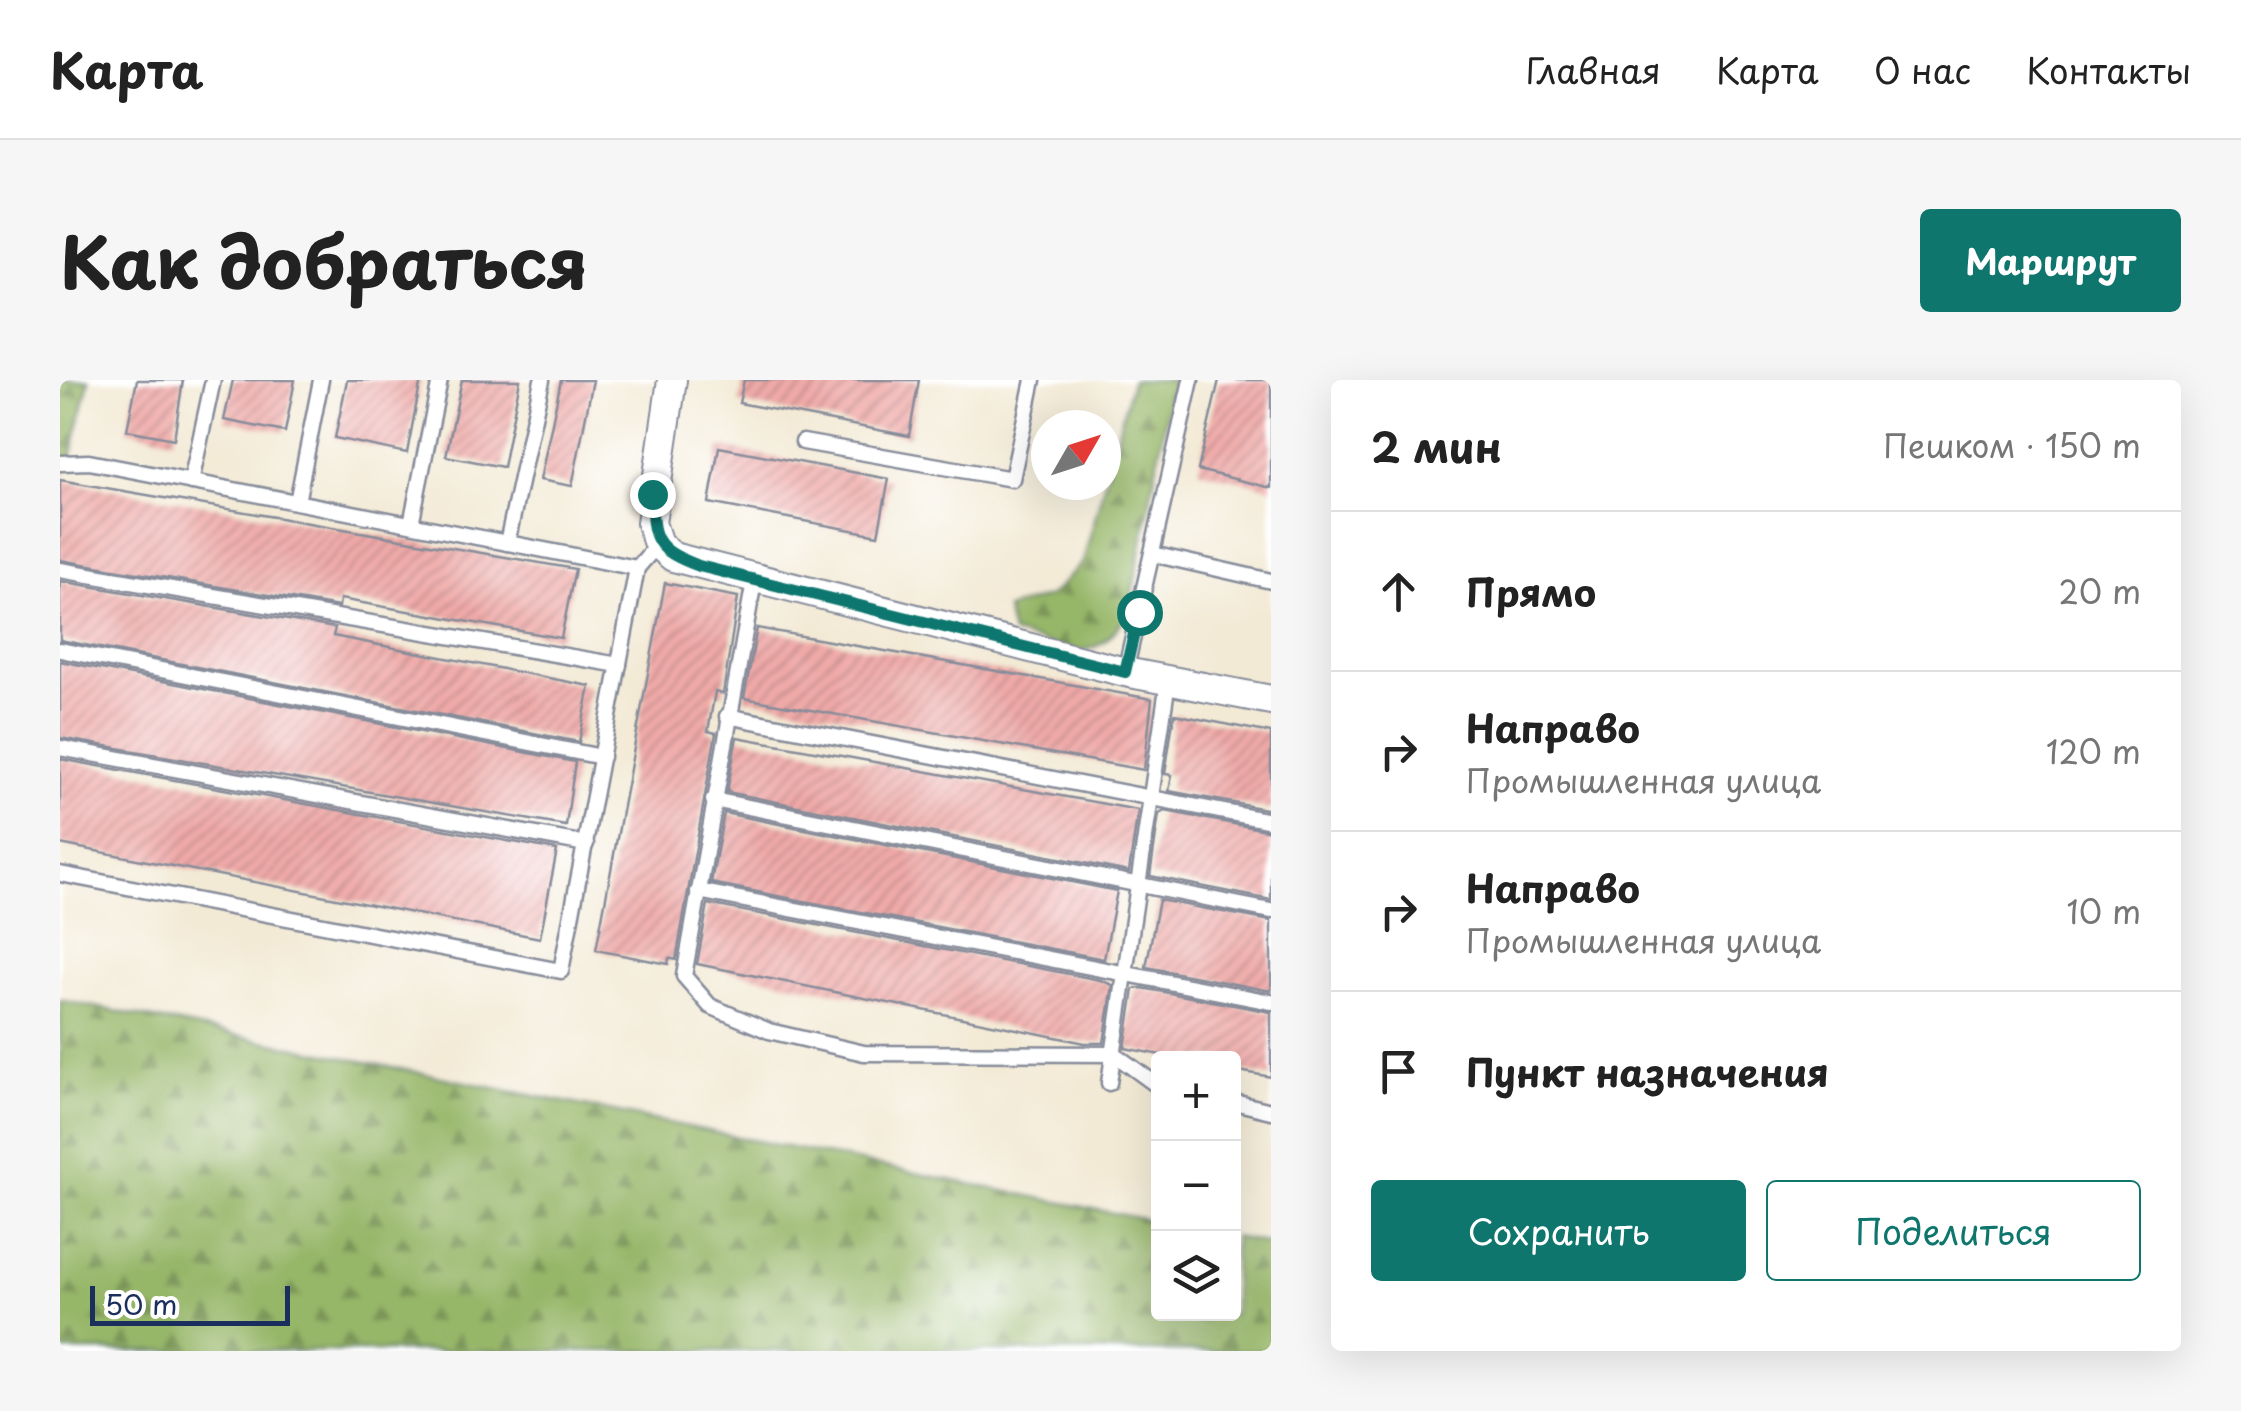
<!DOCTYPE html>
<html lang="ru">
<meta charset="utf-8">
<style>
body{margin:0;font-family:"Playpen Sans",sans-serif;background:#f6f6f6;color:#222}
.controls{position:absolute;right:30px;bottom:30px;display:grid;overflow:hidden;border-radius:10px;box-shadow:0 10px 40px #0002}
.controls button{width:90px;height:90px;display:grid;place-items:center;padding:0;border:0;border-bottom:2px solid #e0e0e0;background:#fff;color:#222;font:50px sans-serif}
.compass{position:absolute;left:971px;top:30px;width:90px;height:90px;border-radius:50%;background:#fff;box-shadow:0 10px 40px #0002;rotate:51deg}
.scale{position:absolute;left:30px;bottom:25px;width:200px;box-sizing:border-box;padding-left:10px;border:5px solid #1b2f5e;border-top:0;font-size:28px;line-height:35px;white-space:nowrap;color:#1b2f5e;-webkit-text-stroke:8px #fff;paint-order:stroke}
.stop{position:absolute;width:30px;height:30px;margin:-22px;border:8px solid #0f766e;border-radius:50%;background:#fff}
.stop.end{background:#0f766e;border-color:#fff;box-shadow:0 2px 10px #0008}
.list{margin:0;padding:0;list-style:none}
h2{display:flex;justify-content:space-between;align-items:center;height:130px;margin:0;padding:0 40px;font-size:42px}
h2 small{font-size:32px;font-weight:400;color:#767676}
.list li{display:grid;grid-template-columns:65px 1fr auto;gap:30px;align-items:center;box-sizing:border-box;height:160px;padding:0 40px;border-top:2px solid #e0e0e0}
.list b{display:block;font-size:38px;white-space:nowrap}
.list p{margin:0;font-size:32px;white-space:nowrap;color:#767676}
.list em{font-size:32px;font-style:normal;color:#767676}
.actions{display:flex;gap:20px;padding:30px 40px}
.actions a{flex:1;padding:22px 0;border:2px solid #0f766e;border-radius:10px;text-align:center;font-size:35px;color:#0f766e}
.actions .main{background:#0f766e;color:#fff}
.icon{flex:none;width:55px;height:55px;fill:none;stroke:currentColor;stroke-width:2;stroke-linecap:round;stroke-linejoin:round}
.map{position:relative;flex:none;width:1211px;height:971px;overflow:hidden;border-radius:10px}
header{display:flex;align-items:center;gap:60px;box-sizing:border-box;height:140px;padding:0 50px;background:#fff;border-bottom:2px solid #e0e0e0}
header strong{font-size:48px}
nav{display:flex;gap:55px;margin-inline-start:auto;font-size:35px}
.intro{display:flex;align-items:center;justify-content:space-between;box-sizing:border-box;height:240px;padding:0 60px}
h1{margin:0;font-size:70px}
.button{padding:25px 45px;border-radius:10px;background:#0f766e;color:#fff;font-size:35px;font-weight:700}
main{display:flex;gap:60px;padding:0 60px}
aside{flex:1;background:#fff;border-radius:10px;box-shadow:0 10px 40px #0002}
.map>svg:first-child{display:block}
.forest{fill:url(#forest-firs);stroke:#587263;stroke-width:2.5}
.building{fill:url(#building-hatch)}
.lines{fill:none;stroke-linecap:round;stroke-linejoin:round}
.lane-casing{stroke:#878c9a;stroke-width:19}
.street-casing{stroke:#878c9a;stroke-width:32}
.lane{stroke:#fff;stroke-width:14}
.street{stroke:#fff;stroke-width:28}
.route{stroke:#0f766e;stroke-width:12}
</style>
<header>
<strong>Карта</strong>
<nav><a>Главная</a><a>Карта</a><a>О нас</a><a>Контакты</a></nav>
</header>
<div class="intro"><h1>Как добраться</h1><a class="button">Маршрут</a></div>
<main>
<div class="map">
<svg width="1211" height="971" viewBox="0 0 1211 971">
<defs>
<pattern id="forest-firs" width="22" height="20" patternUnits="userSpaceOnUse" patternTransform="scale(2.5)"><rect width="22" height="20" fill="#96b668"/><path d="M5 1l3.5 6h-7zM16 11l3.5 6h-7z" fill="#7a9459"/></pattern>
<pattern id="building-hatch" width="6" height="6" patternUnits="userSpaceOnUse" patternTransform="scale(2.5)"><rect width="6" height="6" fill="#f0aaa8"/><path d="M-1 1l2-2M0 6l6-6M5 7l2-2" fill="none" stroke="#c28b8c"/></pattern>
</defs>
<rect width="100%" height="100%" fill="#fff"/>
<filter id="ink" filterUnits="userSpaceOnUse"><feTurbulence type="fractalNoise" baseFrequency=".01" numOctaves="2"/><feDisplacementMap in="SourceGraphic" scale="20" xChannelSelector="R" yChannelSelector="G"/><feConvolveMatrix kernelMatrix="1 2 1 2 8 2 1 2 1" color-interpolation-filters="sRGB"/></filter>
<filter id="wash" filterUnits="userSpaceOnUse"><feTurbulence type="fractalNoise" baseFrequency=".0048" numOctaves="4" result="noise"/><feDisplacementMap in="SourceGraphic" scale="40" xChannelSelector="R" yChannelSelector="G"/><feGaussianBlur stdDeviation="2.25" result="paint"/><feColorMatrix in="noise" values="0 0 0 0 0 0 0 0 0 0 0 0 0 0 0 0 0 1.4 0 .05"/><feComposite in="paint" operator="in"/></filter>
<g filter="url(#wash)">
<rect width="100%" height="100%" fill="#f3ead5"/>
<g class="forest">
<polygon points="0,0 29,0 10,82 0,95"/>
<path d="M1072 0H1113L1069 231C1031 291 1013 268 952 254L946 229 990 216 1023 182Z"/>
<polygon points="0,620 1098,842 1098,934 1174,934 1174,857 1211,864 1211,971 0,971"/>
</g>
<g id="blocks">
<g class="building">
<polygon points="77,0 123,0 114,59 67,50"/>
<polygon points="173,0 235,0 225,52 164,40"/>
<polygon points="287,0 361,0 347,73 275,58"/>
<polygon points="402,0 460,0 443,87 386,76"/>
<polygon points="501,0 533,0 512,106 480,100"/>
<polygon points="684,0 859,0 849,56 679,23"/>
<polygon points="1159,0 1211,0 1211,108 1138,90"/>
<polygon points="659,67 829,99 818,155 649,123"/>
<polygon points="0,100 515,189 501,258 280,219 279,227 0,180"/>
<polygon points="0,201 275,248 273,256 530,306 519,362 0,260"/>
<polygon points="605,203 678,217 663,314 655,312 648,351 656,353 616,580 609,578 608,584 536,570"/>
<polygon points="697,248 1092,319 1084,390 684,318"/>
<polygon points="0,281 515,382 506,446 0,358"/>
<polygon points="1114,334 1211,353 1211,430 1109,411 1112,395 1105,394"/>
<polygon points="677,357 1078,430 1069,492 667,412"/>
<polygon points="0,379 497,470 480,558 0,464"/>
<polygon points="1105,431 1211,451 1211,520 1090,496 1099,434"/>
<polygon points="664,433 1057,511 1044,579 651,503"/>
<polygon points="1099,520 1211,541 1211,611 1086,587"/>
<polygon points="648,524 1040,600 1053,605 1044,663 1025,663 637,584"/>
<polygon points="1082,608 1211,632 1211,697 1174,690 1174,678 1116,678 1065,668 1074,609"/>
</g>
</g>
</g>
<g filter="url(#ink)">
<use href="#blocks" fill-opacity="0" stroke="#878c9a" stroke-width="2.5"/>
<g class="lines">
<defs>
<g id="lane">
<polyline points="743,62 952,99 973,0"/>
<polyline points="0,83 29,82 577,188"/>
<polyline points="131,102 153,0"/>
<polyline points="237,122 261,0"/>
<polyline points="351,144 380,0"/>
<polyline points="447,163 482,0"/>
<polyline points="1092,174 1211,201"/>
<polyline points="0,190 559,285"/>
<polyline points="694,201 624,596 650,626 709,651 804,673 1054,674 1098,706"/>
<polyline points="0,270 542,377"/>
<polyline points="1065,292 1131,0"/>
<polyline points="667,336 1211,441"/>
<polyline points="0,368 526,464"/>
<polyline points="653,420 1211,531"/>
<polyline points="0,494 501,591 577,188 598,164"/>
<polyline points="638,511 1211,622"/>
<polyline points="1049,703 1108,301"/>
<polyline points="1174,722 1211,731"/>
</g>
<polyline id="street" points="612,0 591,143 598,164 613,177 1065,292 1211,320"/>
</defs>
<use href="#lane" class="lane-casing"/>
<use href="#street" class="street-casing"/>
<use href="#lane" class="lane"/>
<use href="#street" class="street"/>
</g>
</g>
<g class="lines" filter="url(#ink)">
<path class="route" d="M592 114C591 160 596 170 639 186L1065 292 1079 232"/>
</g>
</svg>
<div class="controls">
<button>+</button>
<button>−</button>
<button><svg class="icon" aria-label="layers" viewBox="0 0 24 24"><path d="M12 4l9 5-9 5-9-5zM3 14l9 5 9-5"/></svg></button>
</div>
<svg class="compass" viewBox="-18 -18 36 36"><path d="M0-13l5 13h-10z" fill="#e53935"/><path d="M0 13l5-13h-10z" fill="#767676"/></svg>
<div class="scale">50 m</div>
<div class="stop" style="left:1079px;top:232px"></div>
<div class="stop end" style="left:592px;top:114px"></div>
</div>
<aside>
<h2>2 мин<small>Пешком · 150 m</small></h2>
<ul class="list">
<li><svg class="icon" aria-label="ahead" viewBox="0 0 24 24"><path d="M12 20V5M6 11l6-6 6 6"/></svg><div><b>Прямо</b></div><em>20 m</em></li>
<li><svg class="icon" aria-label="right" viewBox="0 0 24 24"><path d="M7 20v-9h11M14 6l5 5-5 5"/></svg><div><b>Направо</b><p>Промышленная улица</p></div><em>120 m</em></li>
<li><svg class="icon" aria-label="right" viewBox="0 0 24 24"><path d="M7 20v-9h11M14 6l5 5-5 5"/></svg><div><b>Направо</b><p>Промышленная улица</p></div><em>10 m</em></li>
<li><svg class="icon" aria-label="arrive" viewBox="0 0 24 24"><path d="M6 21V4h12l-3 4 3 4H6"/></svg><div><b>Пункт назначения</b></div></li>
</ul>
<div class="actions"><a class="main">Сохранить</a><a>Поделиться</a></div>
</aside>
</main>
